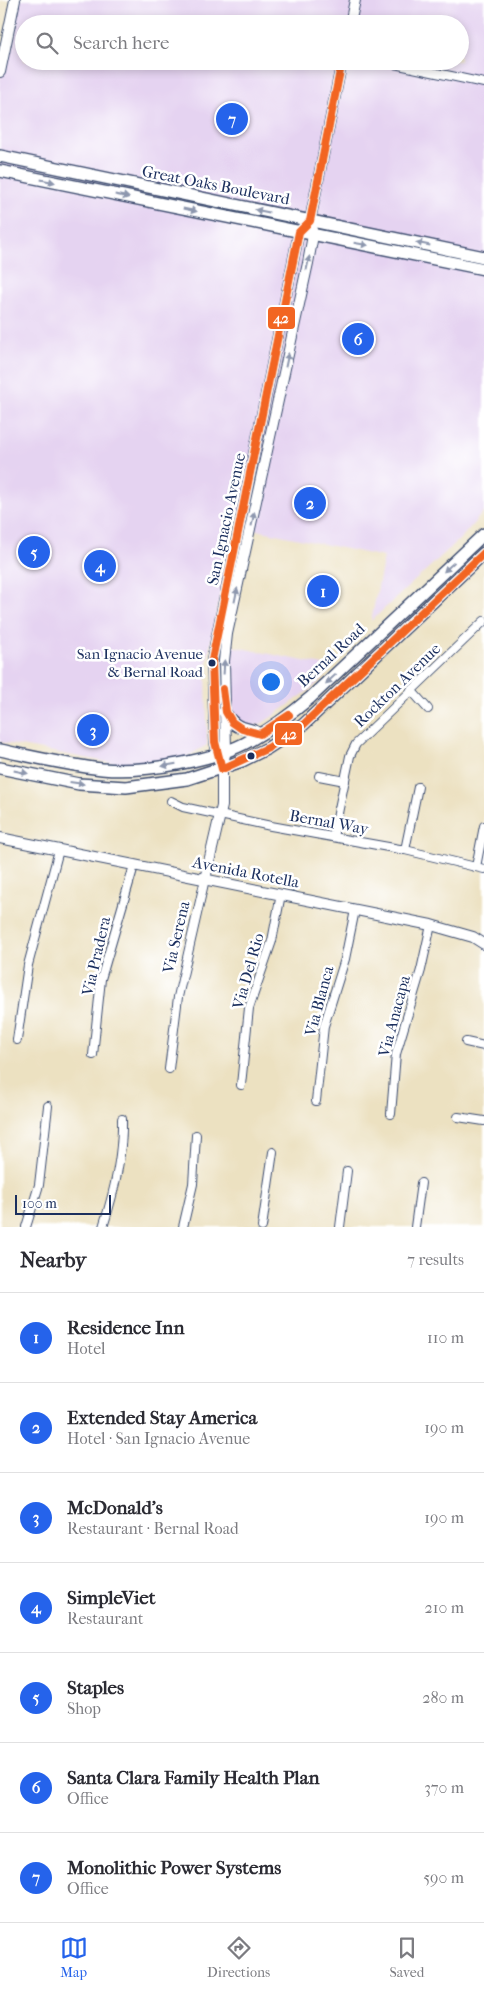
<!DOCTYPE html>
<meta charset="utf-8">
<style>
body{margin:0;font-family:"IM FELL French Canon",serif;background:#f2f2f3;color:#2b2b33}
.scale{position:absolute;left:15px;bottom:12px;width:96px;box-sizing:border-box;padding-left:5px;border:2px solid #1b2f5e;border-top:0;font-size:14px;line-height:18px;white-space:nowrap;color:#1b2f5e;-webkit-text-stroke:4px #fff;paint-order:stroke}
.you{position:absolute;left:270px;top:681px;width:18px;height:18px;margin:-12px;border:4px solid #fff;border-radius:50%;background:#1a73e8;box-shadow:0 0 0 8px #1a73e833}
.badge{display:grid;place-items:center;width:32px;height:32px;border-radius:50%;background:#2563eb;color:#fff;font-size:16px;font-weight:700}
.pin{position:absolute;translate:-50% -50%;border:2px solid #fff;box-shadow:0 1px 5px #0006}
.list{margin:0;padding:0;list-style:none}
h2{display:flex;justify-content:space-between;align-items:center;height:65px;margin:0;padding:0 20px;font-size:21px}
h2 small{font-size:16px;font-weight:400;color:#7c7c81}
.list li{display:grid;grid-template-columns:32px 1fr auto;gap:15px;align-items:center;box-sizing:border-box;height:90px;padding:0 20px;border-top:1px solid #e1e1e2}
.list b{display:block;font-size:19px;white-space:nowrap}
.list p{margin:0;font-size:16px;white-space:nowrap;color:#7c7c81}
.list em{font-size:16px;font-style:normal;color:#7c7c81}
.icon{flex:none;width:28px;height:28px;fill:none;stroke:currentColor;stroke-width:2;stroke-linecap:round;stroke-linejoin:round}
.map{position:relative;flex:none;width:484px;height:1227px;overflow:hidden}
.search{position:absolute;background:#fff;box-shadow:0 2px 8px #0003;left:15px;right:15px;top:15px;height:55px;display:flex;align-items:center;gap:12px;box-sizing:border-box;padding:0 18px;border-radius:28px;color:#7c7c81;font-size:19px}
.sheet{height:695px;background:#fff}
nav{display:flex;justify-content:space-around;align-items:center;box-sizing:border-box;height:70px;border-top:1px solid #e1e1e2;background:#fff;font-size:14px;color:#7c7c81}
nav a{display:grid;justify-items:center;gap:2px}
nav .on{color:#2563eb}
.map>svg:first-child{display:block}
.built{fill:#e5d3f1;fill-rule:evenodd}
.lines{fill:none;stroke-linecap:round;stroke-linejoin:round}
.minor-casing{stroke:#3a4a6d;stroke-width:10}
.tertiary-casing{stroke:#3a4a6d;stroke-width:12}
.secondary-casing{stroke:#3a4a6d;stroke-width:14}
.minor{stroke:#fff;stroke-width:8}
.tertiary{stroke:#fff;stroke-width:10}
.secondary{stroke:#fff;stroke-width:11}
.bus-1-casing{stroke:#fff;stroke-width:11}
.bus-1{stroke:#f26522;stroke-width:8}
.oneway{fill:#8d97ae}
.bus-dot{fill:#1b2f5e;stroke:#fff;stroke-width:2}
.labels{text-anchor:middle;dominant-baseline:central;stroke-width:5;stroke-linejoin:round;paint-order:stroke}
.bus-label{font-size:15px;fill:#1b2f5e;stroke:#fff;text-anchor:end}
.street-label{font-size:16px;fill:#1b2f5e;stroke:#fff}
.line-badge{stroke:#fff;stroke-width:2}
.badge-label{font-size:14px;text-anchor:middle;font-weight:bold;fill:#fff}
</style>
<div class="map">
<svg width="484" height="1227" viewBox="0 0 484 1227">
<rect width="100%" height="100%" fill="#fff"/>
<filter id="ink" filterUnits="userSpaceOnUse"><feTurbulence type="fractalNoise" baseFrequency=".02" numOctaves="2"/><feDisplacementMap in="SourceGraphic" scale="10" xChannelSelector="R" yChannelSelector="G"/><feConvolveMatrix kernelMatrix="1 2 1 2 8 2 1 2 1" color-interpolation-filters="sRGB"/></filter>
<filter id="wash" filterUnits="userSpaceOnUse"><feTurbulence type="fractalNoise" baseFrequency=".0096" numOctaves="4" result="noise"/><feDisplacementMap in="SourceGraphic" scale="20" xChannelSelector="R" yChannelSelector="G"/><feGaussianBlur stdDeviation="1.12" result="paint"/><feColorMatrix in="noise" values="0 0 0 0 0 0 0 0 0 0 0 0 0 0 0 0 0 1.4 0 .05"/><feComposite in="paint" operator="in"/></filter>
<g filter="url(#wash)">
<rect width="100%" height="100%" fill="#ece1c1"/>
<g class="built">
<path d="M19 0H484V511L462 537 371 621 384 557 257 530 236 511 206 667 207 745 183 759 117 764 0 742V80ZM24 24H460V61H24Z"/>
<polygon points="232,646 323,665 329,672 312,688 276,714 261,724 245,729 231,713 228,663"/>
</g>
</g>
<g filter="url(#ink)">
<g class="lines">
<defs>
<g id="minor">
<polyline points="380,61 484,83"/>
<polyline points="411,690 428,709"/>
<polyline points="319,776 345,781"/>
<polyline points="171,801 183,807 271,826 405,850 484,869"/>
<polyline points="333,837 350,756 356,744 484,621"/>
<polyline points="405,850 418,787"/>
<polyline points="476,867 484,826"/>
<polyline points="17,1040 28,965 59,850"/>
<polyline points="466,1042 484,1046"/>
<polyline points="93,1055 101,979 134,866"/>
<polyline points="169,1069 178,997 205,879"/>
<polyline points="241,1085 249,1008 272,941 281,894"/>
<polyline points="316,1101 324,1026 345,959 355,910"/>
<polyline points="391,1114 396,1054 421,970 431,925"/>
<polyline points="458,1117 484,1121"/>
<polyline points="26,1227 39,1185 48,1106"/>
<path d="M103 1227C114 1193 123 1155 122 1119"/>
<polyline points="183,1227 193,1184 196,1135"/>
<polyline points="262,1227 273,1152"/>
<polyline points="340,1227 347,1171"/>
<polyline points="415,1227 421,1183"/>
</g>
<g id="tertiary">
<polyline points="350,24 355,0"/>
<polyline points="0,72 15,0"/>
<polyline points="219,761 215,742 212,660 299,232 304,227"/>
<polyline points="0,838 431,925 473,937 484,944"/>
<polyline points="205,879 222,806 222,769 226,750 224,661 227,634 308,263 313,235 310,221 342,61"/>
</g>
<g id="secondary">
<polyline points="0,156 484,257"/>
<polyline points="0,171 484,269"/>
<path d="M224 712C241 735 241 723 260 734"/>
<path d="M0 750C34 757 67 765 102 769 143 773 215 761 251 740 272 728 291 714 310 698L484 534"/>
<polyline points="0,768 79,784 126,787 187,779 242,761 268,748 303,725 484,553"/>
</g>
</defs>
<use href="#minor" class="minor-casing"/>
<use href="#tertiary" class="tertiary-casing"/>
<use href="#secondary" class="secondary-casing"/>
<use href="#minor" class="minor"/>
<use href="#tertiary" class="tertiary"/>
<use href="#secondary" class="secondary"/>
<defs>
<g id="bus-1">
<polyline points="342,61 310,221 299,232 212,660 215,742 222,769 268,748 303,725 484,553"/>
<polyline points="223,689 226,712 232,722 242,729 260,734 289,715"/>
</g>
</defs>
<use href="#bus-1" class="bus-1-casing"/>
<use href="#bus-1" class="bus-1"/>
</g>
<defs><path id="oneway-solid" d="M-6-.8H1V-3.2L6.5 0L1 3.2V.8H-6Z" transform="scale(1.25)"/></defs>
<g class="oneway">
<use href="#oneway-solid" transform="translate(48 181) rotate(12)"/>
<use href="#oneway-solid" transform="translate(122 196) rotate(12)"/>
<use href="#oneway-solid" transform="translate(190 210) rotate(12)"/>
<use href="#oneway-solid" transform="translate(262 211) rotate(-169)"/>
<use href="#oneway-solid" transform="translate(361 244) rotate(10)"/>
<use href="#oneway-solid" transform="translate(423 244) rotate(-168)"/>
<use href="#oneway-solid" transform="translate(308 263) rotate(-78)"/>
<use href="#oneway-solid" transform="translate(287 360) rotate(-78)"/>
<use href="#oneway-solid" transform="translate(253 519) rotate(-78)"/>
<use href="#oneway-solid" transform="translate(449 567) rotate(137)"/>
<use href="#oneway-solid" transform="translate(236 595) rotate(-78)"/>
<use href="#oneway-solid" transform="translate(224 667) rotate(-87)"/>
<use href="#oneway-solid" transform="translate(331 679) rotate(137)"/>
<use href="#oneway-solid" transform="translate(169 765) rotate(170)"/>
<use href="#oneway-solid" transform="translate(21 772) rotate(12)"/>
<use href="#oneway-solid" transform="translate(77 783) rotate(8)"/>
</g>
</g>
<g class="bus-dot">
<circle cx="212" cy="663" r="4.5"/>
<circle cx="251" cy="756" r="4.5"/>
</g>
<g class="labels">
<g class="bus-label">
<text x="203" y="654">San Ignacio Avenue<tspan x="203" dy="18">&amp; Bernal Road</tspan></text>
</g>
<g class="street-label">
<text transform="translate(216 185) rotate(11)">Great Oaks Boulevard</text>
<text transform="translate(226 519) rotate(-78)">San Ignacio Avenue</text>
<text transform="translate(331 655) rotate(-43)">Bernal Road</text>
<text transform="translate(397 685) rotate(-44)">Rockton Avenue</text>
<text transform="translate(329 822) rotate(10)">Bernal Way</text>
<text transform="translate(246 872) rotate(11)">Avenida Rotella</text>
<text transform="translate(176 937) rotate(-77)">Via Serena</text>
<text transform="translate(96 956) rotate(-77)">Via Pradera</text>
<text transform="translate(248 971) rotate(-74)">Via Del Rio</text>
<text transform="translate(319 1001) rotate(-75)">Via Blanca</text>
<text transform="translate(394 1016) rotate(-75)">Via Anacapa</text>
</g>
</g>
<g class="line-badge">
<rect x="267" y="306" width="29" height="24" rx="5" fill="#f26522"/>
<rect x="274" y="722" width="29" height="24" rx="5" fill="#f26522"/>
</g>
<g class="badge-label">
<text x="281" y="323">42</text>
<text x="289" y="739">42</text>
</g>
</svg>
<div class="scale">100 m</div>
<div class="you"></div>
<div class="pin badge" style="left:323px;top:591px">1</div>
<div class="pin badge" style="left:310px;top:503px">2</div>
<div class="pin badge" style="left:93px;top:730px">3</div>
<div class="pin badge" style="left:100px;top:566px">4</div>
<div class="pin badge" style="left:34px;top:552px">5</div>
<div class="pin badge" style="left:358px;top:339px">6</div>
<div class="pin badge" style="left:232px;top:119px">7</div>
<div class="search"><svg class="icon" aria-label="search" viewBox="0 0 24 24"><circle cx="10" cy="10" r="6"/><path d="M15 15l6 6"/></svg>Search here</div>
</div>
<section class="sheet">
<h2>Nearby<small>7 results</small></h2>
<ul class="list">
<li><span class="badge">1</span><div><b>Residence Inn</b><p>Hotel</p></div><em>110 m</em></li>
<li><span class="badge">2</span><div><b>Extended Stay America</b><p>Hotel · San Ignacio Avenue</p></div><em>190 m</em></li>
<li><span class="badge">3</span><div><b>McDonald's</b><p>Restaurant · Bernal Road</p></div><em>190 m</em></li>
<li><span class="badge">4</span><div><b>SimpleViet</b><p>Restaurant</p></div><em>210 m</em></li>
<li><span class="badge">5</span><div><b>Staples</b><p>Shop</p></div><em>280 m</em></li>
<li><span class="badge">6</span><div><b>Santa Clara Family Health Plan</b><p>Office</p></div><em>370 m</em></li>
<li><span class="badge">7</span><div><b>Monolithic Power Systems</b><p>Office</p></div><em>590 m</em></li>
</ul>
</section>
<nav>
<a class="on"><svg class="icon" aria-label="map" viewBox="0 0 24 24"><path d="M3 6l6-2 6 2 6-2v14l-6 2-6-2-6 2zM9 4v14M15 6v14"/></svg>Map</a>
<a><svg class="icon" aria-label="directions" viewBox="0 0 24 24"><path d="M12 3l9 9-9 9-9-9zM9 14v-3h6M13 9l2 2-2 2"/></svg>Directions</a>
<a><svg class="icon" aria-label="saved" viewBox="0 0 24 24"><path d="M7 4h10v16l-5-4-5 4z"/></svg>Saved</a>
</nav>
